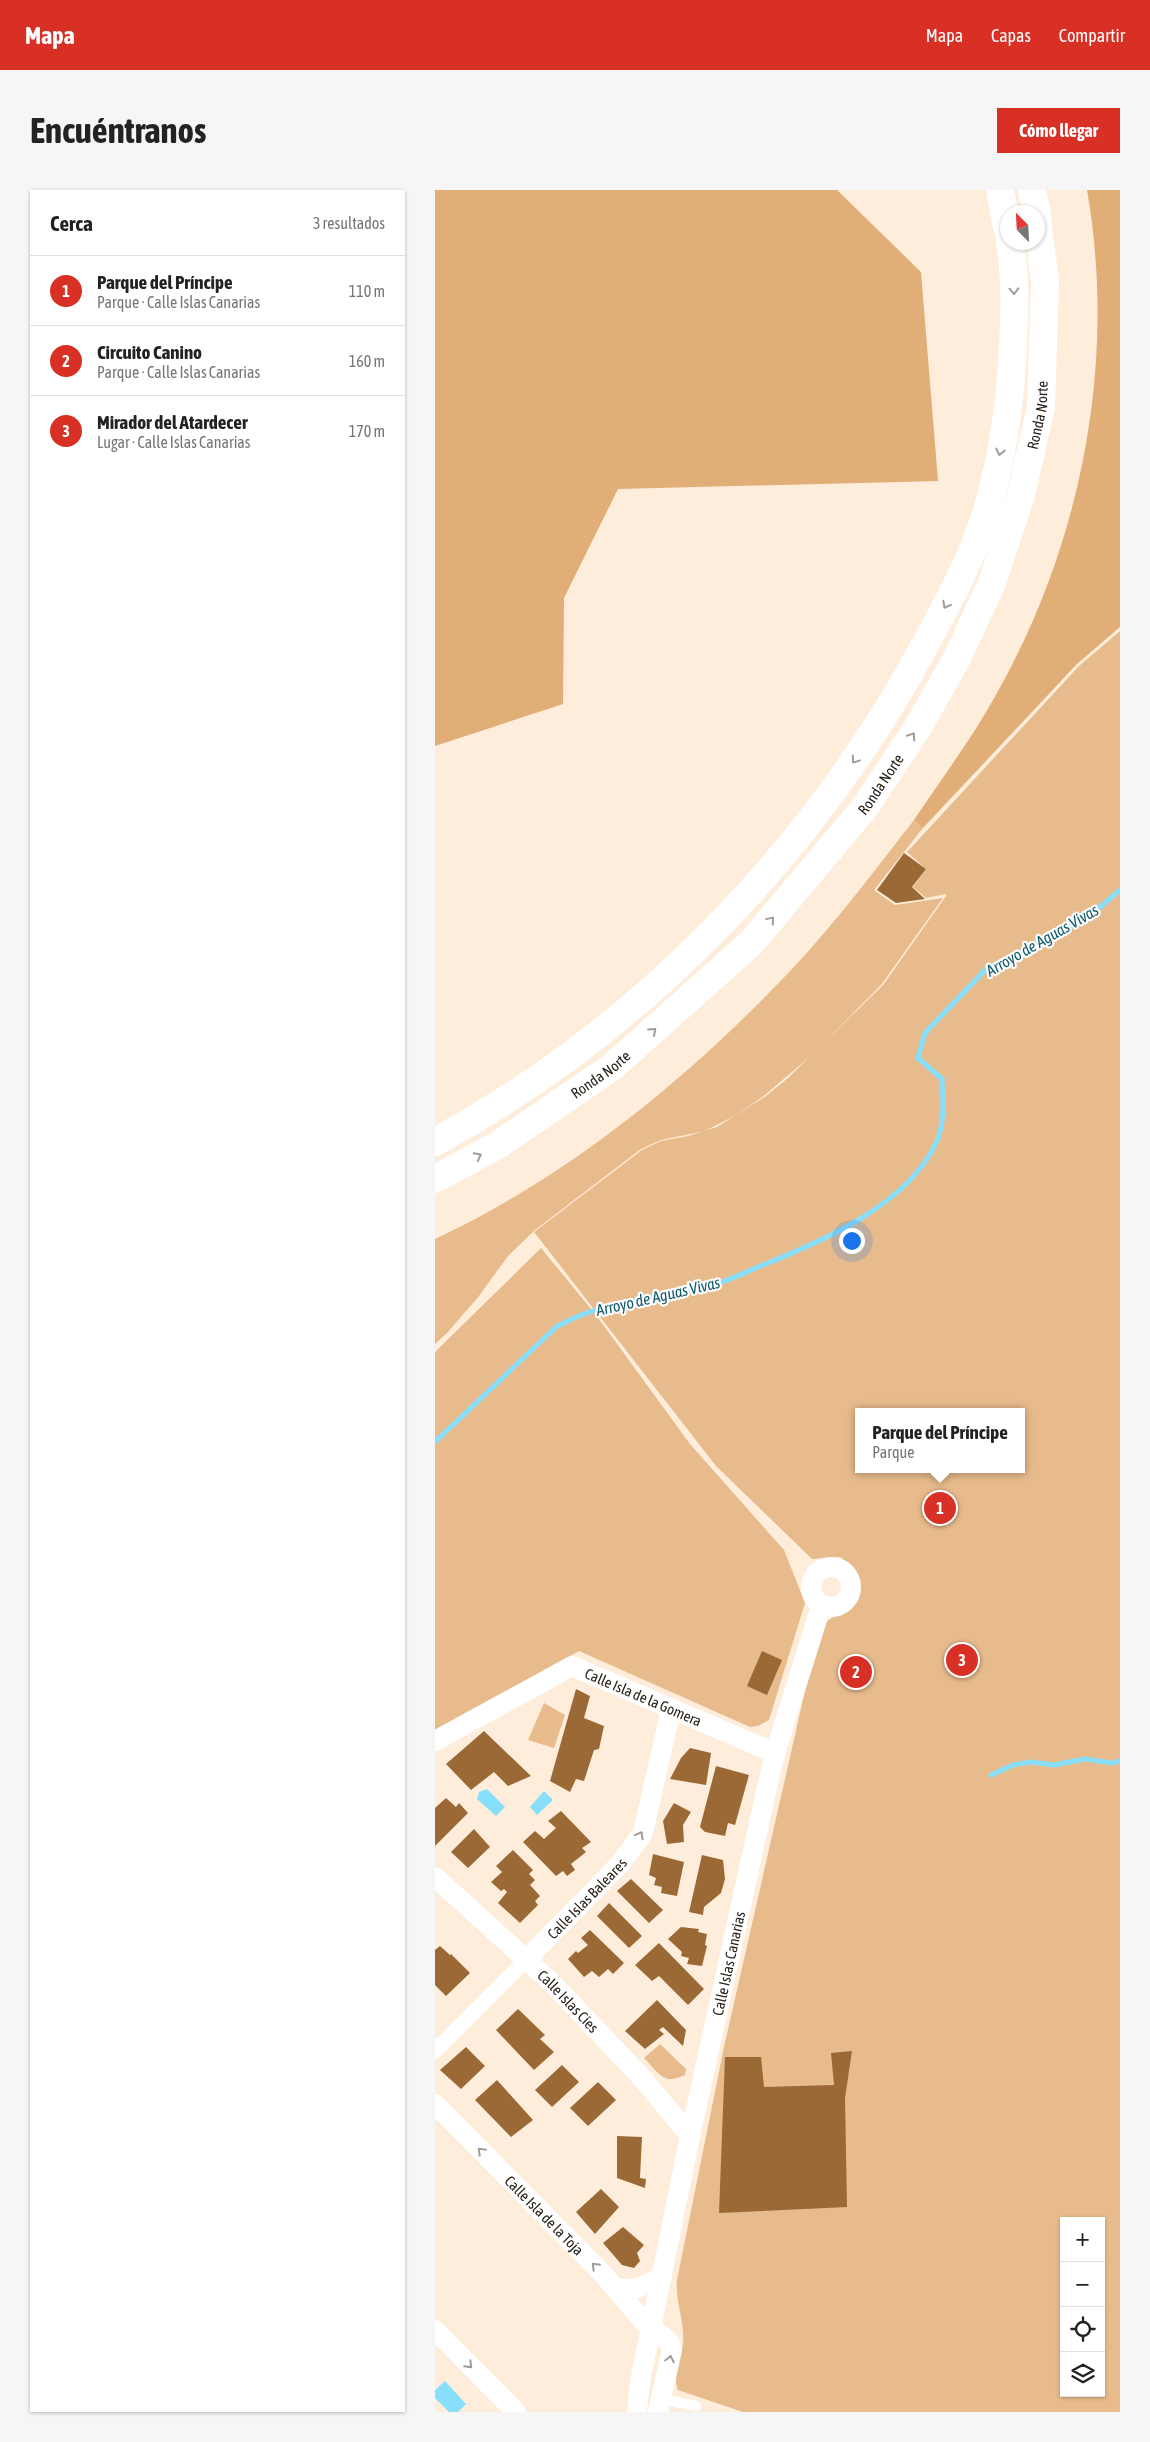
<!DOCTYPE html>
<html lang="es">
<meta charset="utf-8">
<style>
body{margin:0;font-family:"Asap Condensed",sans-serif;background:#f6f6f6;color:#222}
.controls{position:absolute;right:15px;bottom:15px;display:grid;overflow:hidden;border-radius:0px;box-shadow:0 1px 4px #0004}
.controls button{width:45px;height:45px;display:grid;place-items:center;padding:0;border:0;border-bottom:1px solid #e0e0e0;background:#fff;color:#222;font:25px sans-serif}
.compass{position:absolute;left:565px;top:15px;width:45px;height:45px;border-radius:50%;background:#fff;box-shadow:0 1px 4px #0004;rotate:336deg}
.you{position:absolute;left:416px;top:1050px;width:18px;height:18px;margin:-12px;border:4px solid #fff;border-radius:50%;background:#1a73e8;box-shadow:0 0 0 8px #1a73e833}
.badge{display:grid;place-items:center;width:32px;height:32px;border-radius:50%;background:#d93025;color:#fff;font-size:16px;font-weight:700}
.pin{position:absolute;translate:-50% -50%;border:2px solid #fff;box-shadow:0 1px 5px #0006}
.popup{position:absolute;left:420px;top:1218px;width:170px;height:65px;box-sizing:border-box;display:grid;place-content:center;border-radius:0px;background:#fff;filter:drop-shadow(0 1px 4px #0005);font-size:16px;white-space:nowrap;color:#767676}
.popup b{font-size:19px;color:#222}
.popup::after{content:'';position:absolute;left:50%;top:100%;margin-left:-10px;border:10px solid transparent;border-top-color:#fff}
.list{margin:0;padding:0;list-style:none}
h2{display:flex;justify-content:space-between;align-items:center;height:65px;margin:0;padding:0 20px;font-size:21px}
h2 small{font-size:16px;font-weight:400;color:#767676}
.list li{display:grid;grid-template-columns:32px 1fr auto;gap:15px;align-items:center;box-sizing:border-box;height:70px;padding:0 20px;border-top:1px solid #e0e0e0}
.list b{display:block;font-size:19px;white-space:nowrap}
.list p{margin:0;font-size:16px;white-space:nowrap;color:#767676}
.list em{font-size:16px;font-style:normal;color:#767676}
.icon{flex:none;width:28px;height:28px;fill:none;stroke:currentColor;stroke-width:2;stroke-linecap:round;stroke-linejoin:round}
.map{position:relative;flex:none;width:685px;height:2222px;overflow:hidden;border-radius:0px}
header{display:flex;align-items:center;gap:30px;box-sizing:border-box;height:70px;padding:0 25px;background:#d93025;color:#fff}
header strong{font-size:24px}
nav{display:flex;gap:28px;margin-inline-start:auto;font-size:18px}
.intro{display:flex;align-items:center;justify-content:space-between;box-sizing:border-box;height:120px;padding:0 30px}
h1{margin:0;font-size:35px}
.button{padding:12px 22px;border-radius:0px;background:#d93025;color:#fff;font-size:18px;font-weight:700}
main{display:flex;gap:30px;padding:0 30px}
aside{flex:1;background:#fff;border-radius:0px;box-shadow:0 1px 4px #0004}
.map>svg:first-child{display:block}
.green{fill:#e8bb8c;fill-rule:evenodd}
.forest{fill:#e1ae78}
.water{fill:#88dffb}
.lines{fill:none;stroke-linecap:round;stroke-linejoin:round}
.stream{stroke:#88dffb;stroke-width:5}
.building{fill:#9b6936}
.service{stroke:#fff;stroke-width:10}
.pedestrian{stroke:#fff;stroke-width:15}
.minor{stroke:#fff;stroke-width:20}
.trunk{stroke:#fff;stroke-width:28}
.oneway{stroke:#9f9c99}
.labels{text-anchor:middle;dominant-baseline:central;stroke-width:4.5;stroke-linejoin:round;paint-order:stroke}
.street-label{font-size:15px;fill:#29231c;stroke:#fdfdfd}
.water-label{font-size:16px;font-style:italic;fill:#115a6d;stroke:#fdfdfd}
</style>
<header>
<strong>Mapa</strong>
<nav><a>Mapa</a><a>Capas</a><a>Compartir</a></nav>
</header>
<div class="intro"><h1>Encuéntranos</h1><a class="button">Cómo llegar</a></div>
<main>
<aside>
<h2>Cerca<small>3 resultados</small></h2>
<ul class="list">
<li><span class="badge">1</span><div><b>Parque del Príncipe</b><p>Parque · Calle Islas Canarias</p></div><em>110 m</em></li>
<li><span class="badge">2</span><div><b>Circuito Canino</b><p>Parque · Calle Islas Canarias</p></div><em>160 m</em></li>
<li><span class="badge">3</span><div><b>Mirador del Atardecer</b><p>Lugar · Calle Islas Canarias</p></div><em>170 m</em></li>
</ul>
</aside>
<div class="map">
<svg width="685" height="2222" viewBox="0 0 685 2222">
<rect width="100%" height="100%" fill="#ffeddb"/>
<g class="green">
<path d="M685 441V2222H308L243 2200C237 2185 247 2168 248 2153 250 2132 240 2112 242 2090L289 1857 385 1435C396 1430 423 1411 425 1400 425 1396 425 1391 424 1387L406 1367 377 1369 281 1276 99 1042 207 960 226 951 253 946 282 937 331 906 353 888 448 795 511 706V704L491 708 478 697 491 679 472 662 644 476ZM424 1222H586V1279H424ZM629 2031H666V2203H629Z"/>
<path d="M479 630 488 638 439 700 460 715 508 708 446 795 378 864 330 905 301 925 270 941 226 950 206 959 100 1040 73 1066 44 1106 13 1142 0 1154V1049C136 985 255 887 357 779 401 732 440 680 479 630Z"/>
<polygon points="106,1058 161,1125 255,1254 349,1360 370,1413 334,1530 323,1536 315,1537 144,1461 0,1544 0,1162"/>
<polygon points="109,1513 130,1525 119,1558 93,1550"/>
<path d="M225 1854 251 1879 250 1885C228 1896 224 1883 209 1868Z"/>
</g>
<g class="forest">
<polygon points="0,0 402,0 486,82 503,291 183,299 129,408 128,514 0,556"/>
<path d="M652 0H685V437L642 474 488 638 479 630C507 588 538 547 562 503 647 352 682 171 652 0Z"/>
</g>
<g class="water">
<polygon points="52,1599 70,1617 61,1626 42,1609 44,1602"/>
<polygon points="109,1601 118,1610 102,1625 95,1617"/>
<polygon points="10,2191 31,2214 23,2222 14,2222 0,2208 0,2200"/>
</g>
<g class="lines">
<g class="stream">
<path d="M0 1252 121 1137C171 1108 228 1109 282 1094 297 1089 313 1081 328 1075 388 1051 472 1015 501 953 510 934 508 910 507 889L483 868 490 843 551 779 629 741 656 725 685 700"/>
<polyline points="556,1585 578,1575 596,1572 619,1575 650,1569 677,1573 685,1571"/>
</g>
</g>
<g class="building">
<polygon points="469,663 491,679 477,697 490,709 461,713 442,700"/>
<polygon points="327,1461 347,1470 332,1505 312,1496"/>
<polygon points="141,1499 155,1506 149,1528 169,1536 164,1559 159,1560 149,1591 141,1589 135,1602 115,1591"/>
<polygon points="49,1541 96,1586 73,1596 59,1582 36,1600 11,1574"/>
<polygon points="255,1558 276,1563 271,1595 235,1589 246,1568"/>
<polygon points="281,1576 314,1585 300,1635 293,1633 290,1646 270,1642 265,1637"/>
<polygon points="11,1608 21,1617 24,1613 33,1623 0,1656 0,1618"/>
<polygon points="239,1613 256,1622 248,1635 249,1652 232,1654 228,1631"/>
<polygon points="126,1621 156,1652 147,1658 151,1662 136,1674 140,1680 132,1686 128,1681 121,1686 88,1652 100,1641 109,1649 121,1638 113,1631"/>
<polygon points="39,1639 55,1657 33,1678 16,1662"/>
<polygon points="78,1660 98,1680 94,1684 100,1690 95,1695 105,1706 100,1711 103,1715 85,1733 63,1713 72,1702 69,1699 66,1701 56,1692 67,1682 61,1676"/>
<polygon points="218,1664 249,1672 242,1706 226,1703 227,1697 219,1695 221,1688 214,1685"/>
<polygon points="267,1665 288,1670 290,1689 286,1703 269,1717 268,1725 254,1722"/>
<polygon points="196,1689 228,1720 214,1733 182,1701"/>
<polygon points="174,1713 207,1746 194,1758 162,1726"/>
<polygon points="246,1737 264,1739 263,1742 272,1744 270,1755 272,1756 267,1776 252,1774 254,1768 246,1766 247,1762 233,1749"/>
<polygon points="155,1740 189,1773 178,1784 173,1779 164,1787 157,1781 149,1787 133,1769 141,1761 143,1763 153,1755 146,1748"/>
<polygon points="224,1753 269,1799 253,1815 224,1786 217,1791 200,1775"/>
<polygon points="5,1756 15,1765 16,1764 35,1783 11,1806 0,1795 0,1760"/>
<polygon points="222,1810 251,1840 248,1856 228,1837 224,1840 229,1844 210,1859 190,1841"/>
<polygon points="83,1819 110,1845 105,1849 119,1862 99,1880 61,1840"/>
<polygon points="31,1857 50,1876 26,1899 5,1880"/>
<polygon points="417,1861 410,1908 412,2017 284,2023 290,1867 326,1867 329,1897 399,1895 396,1863"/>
<polygon points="127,1875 144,1892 117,1917 100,1900"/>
<polygon points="62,1890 98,1930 76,1947 40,1910"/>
<polygon points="163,1892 181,1910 153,1936 135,1918"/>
<polygon points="182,1946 207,1947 205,1988 211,1989 210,1998 182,1988"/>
<polygon points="166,1999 184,2017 160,2044 141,2022"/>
<polygon points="188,2037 209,2055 202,2063 205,2071 199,2078 187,2075 168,2053"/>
</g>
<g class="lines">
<polyline class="service" points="226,2209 261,2216"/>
<polyline class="pedestrian" points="0,1861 90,1771"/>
<g class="minor">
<circle cx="396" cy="1397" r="20"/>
<path id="s1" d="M0 1551 137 1476 340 1563"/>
<path id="s2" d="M0 1687 117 1793 209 1890 255 1946"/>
<path id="s3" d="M90 1771 185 1674 208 1643 236 1519"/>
<path id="s4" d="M0 1914 168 2084 215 2139C224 2143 235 2150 237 2160L223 2222"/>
<polyline points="181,2099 199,2099 227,2088"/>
<polyline points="0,2140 81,2222"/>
<path id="s5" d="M202 2222 205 2192 255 1946 331 1602 340 1563 387 1414"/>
</g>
<g class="trunk">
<polyline points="565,0 572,38"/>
<polyline points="597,0 602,22"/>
<path d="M0 952C207 839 378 662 490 455 512 414 536 371 550 327 567 271 576 212 578 154 580 121 581 86 575 52"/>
<path id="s6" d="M0 989 63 955 177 877 317 752 430 617 483 537 521 470 557 393 586 305 606 217 610 91 602 29"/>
</g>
</g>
<defs><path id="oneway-chevron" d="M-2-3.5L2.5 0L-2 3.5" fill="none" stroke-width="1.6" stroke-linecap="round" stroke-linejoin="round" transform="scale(1.25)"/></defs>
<g class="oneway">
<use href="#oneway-chevron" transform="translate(579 101) rotate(88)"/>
<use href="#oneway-chevron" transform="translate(565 262) rotate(102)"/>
<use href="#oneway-chevron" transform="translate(511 415) rotate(118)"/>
<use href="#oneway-chevron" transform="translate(477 546) rotate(-57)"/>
<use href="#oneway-chevron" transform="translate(420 570) rotate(124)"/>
<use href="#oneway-chevron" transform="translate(336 730) rotate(-50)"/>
<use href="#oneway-chevron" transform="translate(218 841) rotate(-42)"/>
<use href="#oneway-chevron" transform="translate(43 966) rotate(-28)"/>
<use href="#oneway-chevron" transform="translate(205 1645) rotate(-61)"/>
<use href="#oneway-chevron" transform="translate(46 1961) rotate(-135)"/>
<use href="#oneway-chevron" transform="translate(160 2076) rotate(-135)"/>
<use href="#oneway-chevron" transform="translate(235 2169) rotate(-78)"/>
<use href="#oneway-chevron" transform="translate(34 2175) rotate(45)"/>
</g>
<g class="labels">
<g class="street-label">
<text stroke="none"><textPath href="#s6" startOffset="1006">Ronda Norte</textPath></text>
<text stroke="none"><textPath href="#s6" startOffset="601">Ronda Norte</textPath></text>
<text stroke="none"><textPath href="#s6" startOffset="196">Ronda Norte</textPath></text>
<text stroke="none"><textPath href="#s1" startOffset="234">Calle Isla de la Gomera</textPath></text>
<text stroke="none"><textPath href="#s3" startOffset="88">Calle Islas Baleares</textPath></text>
<text stroke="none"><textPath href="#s5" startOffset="458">Calle Islas Canarias</textPath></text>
<text stroke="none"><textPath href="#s2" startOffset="182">Calle Islas Cíes</textPath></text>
<text stroke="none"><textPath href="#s4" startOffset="156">Calle Isla de la Toja</textPath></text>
</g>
<g class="water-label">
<text transform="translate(607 750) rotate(-30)">Arroyo de Aguas Vivas</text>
<text transform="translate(223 1106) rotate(-13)">Arroyo de Aguas Vivas</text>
</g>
</g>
</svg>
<div class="controls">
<button>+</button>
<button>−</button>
<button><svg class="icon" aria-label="locate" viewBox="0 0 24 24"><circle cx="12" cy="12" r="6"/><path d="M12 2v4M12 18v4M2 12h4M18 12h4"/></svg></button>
<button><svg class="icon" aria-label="layers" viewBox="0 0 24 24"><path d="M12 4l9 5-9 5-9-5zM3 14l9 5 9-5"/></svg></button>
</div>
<svg class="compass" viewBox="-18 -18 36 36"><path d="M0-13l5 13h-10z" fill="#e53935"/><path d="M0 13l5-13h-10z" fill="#767676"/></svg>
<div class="you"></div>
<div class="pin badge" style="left:505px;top:1318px">1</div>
<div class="popup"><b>Parque del Príncipe</b>Parque</div>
<div class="pin badge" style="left:421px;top:1482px">2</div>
<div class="pin badge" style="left:527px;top:1470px">3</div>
</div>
</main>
